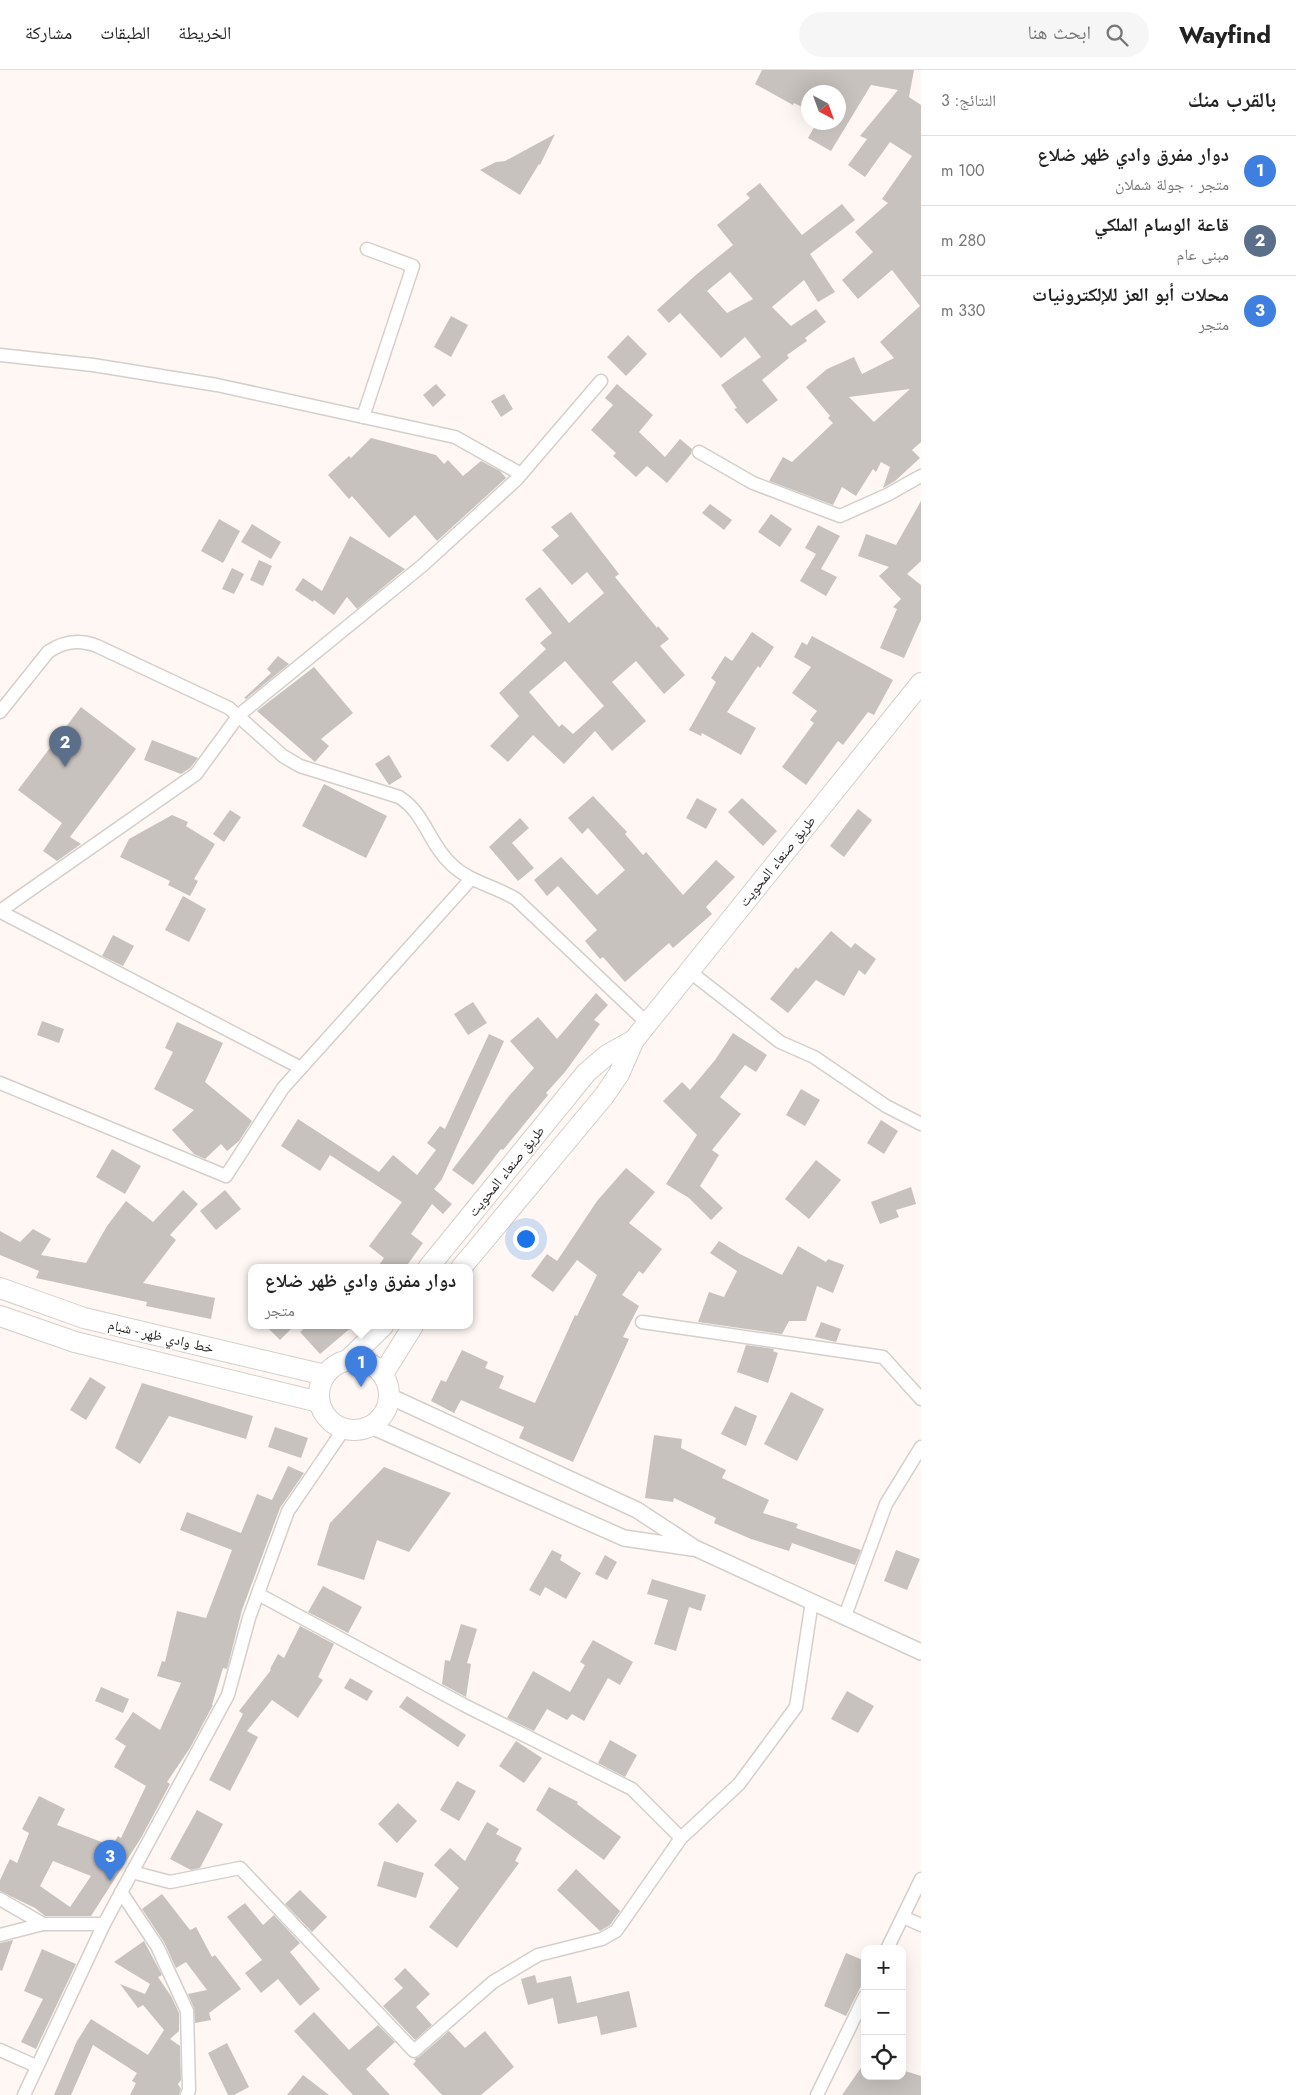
<!DOCTYPE html>
<html lang="ar">
<meta charset="utf-8">
<style>
body{margin:0;font-family:Jost,"Noto Naskh Arabic",sans-serif;background:#f6f6f6;color:#222;direction:rtl}
.controls{position:absolute;right:15px;bottom:15px;display:grid;overflow:hidden;border-radius:10px;box-shadow:0 5px 20px #0002}
.controls button{width:45px;height:45px;display:grid;place-items:center;padding:0;border:0;border-bottom:1px solid #e0e0e0;background:#fff;color:#222;font:25px sans-serif}
.compass{position:absolute;left:801px;top:15px;width:45px;height:45px;border-radius:50%;background:#fff;box-shadow:0 5px 20px #0002;rotate:139deg}
.you{position:absolute;left:525px;top:1168px;width:18px;height:18px;margin:-12px;border:4px solid #fff;border-radius:50%;background:#1a73e8;box-shadow:0 0 0 8px #1a73e833}
.badge{display:grid;place-items:center;width:32px;height:32px;border-radius:50%;background:#db2777;color:#fff;font-size:16px;font-weight:700}
.pin{position:absolute;translate:-50% -41px;filter:drop-shadow(0 1px 2px #0008)}
.pin::after{content:'';position:absolute;top:26px;width:18px;height:15px;background:inherit;clip-path:polygon(0 0,100% 0,50% 100%)}
.popup{position:absolute;left:248px;top:1194px;width:225px;height:65px;box-sizing:border-box;display:grid;place-content:center;border-radius:10px;background:#fff;filter:drop-shadow(0 1px 4px #0005);font-size:16px;white-space:nowrap;color:#767676}
.popup b{font-size:19px;color:#222}
.popup::after{content:'';position:absolute;left:50%;top:100%;margin-left:-10px;border:10px solid transparent;border-top-color:#fff}
.list{margin:0;padding:0;list-style:none}
h2{display:flex;justify-content:space-between;align-items:center;height:65px;margin:0;padding:0 20px;font-size:21px}
h2 small{font-size:16px;font-weight:400;color:#767676}
.list li{display:grid;grid-template-columns:32px 1fr auto;gap:15px;align-items:center;box-sizing:border-box;height:70px;padding:0 20px;border-top:1px solid #e0e0e0}
.list b{display:block;font-size:19px;white-space:nowrap}
.list p{margin:0;font-size:16px;white-space:nowrap;color:#767676}
.list em{font-size:16px;font-style:normal;color:#767676}
.icon{flex:none;width:28px;height:28px;fill:none;stroke:currentColor;stroke-width:2;stroke-linecap:round;stroke-linejoin:round}
.map{position:relative;flex:none;width:921px;height:2025px;overflow:hidden;direction:ltr}
header{display:flex;align-items:center;gap:30px;box-sizing:border-box;height:70px;padding:0 25px;background:#fff;border-bottom:1px solid #e0e0e0}
header strong{font-size:24px}
nav{display:flex;gap:28px;margin-inline-start:auto;font-size:18px}
.search{width:350px;height:45px;background:#f6f6f6;display:flex;align-items:center;gap:12px;box-sizing:border-box;padding:0 18px;border-radius:28px;color:#767676;font-size:19px}
main{display:flex}
aside{flex:1;background:#fff}
.map>svg:first-child{display:block}
.building{fill:#c8c2be;fill-rule:evenodd}
.lines{fill:none;stroke-linecap:round;stroke-linejoin:round}
.minor-casing{stroke:#d5cfcb;stroke-width:15}
.tertiary-casing{stroke:#d5cfcb;stroke-width:18}
.primary-casing{stroke:#d5cfcb;stroke-width:22}
.minor{stroke:#fff;stroke-width:12}
.tertiary{stroke:#fff;stroke-width:15}
.primary{stroke:#fff;stroke-width:20}
.labels{text-anchor:middle;dominant-baseline:central;stroke-width:4.5;stroke-linejoin:round;paint-order:stroke}
.street-label{font-size:14px;fill:#201e1c;stroke:#fff}
</style>
<header>
<strong>Wayfind</strong>
<div class="search"><svg class="icon" aria-label="search" viewBox="0 0 24 24"><circle cx="10" cy="10" r="6"/><path d="M15 15l6 6"/></svg>ابحث هنا</div>
<nav><a>الخريطة</a><a>الطبقات</a><a>مشاركة</a></nav>
</header>
<main>
<aside>
<h2>بالقرب منك<small>النتائج: 3</small></h2>
<ul class="list">
<li><span class="badge" style="background:#3f7fe0">1</span><div><b>دوار مفرق وادي ظهر ضلاع</b><p>متجر · جولة شملان</p></div><em>100 m</em></li>
<li><span class="badge" style="background:#5c6f8a">2</span><div><b>قاعة الوسام الملكي</b><p>مبنى عام</p></div><em>280 m</em></li>
<li><span class="badge" style="background:#3f7fe0">3</span><div><b>محلات أبو العز للإلكترونيات</b><p>متجر</p></div><em>330 m</em></li>
</ul>
</aside>
<div class="map">
<svg width="921" height="2025" viewBox="0 0 921 2025">
<rect width="100%" height="100%" fill="#fef7f3"/>
<g class="building">
<path d="M762 0H914L909 27 921 35V372L912 380 920 388 895 411 883 418 890 397 881 392 876 402 873 399 856 426 842 417 833 435 769 411 783 387 792 392 833 353 828 348 830 346 806 317 827 299 854 287 862 304 894 288 880 272 920 236 892 200 858 229 842 210 873 182 855 162 888 133 882 129 912 86 890 72 865 107 848 95 867 69 860 66 898 20 871 15 831 81 808 68 817 52H838V22H808V40L794 33 793 35 755 14ZM910 319 874 352 849 327Z"/>
<polygon points="555,64 540,95 539,94 520,125 480,100 496,92 505,91"/>
<path d="M760 113 802 165 842 134 855 150 810 184 835 222 818 232 804 210 772 237 791 256 816 239 826 252 805 268 807 271 787 285 789 288 762 310 778 330 747 354 734 339 737 338 721 315 761 287 745 267 721 288 680 243 669 253 657 240 697 204 733 175 717 155 750 128 746 124ZM730 202 753 229 727 243 707 221Z"/>
<polygon points="451,246 468,255 451,287 434,277"/>
<polygon points="628,265 647,284 626,306 607,287"/>
<polygon points="436,314 446,325 433,337 423,325"/>
<polygon points="617,314 653,345 639,362 665,387 680,369 692,379 691,384 667,413 647,396 636,407 613,386 616,383 591,360 613,335 605,328"/>
<polygon points="504,324 513,339 501,347 491,331"/>
<polygon points="371,368 436,385 444,394 448,390 463,406 481,391 500,401 506,408 437,471 415,445 389,468 352,426 349,429 328,405 349,386 351,388"/>
<polygon points="921,431 921,491 907,504 921,515 921,550 904,588 880,578 897,539 893,537 901,529 879,506 889,497 858,486 866,464 896,475"/>
<polygon points="710,434 732,450 724,460 702,443"/>
<path d="M571 442 619 504 615 507 657 558 658 556 669 569 660 576 685 605 664 624 636 591 612 612 646 651 612 681 595 661 564 694 533 665 508 692 490 676 519 646 499 623 546 579 540 573 552 563 525 529 540 517 569 553 604 523 587 502 572 515 542 480 559 466 551 457ZM565 591 604 636 573 664 562 654 559 657 529 622Z"/>
<polygon points="771,444 792,459 780,477 758,462"/>
<polygon points="219,449 240,461 223,493 201,481"/>
<polygon points="252,454 281,472 271,489 241,472"/>
<polygon points="818,455 840,466 821,499 837,507 826,526 800,511 816,484 805,478"/>
<polygon points="350,466 405,499 357,539 347,527 334,545 314,530 313,532 295,520 303,508 322,521"/>
<polygon points="259,490 272,496 263,516 250,510"/>
<polygon points="232,498 244,504 234,524 222,519"/>
<polygon points="752,562 774,577 760,598 758,596 727,642 756,658 741,685 702,663 701,666 689,660 716,612 711,608 725,586 732,591"/>
<polygon points="812,566 893,610 874,645 868,642 843,675 838,671 806,715 782,697 814,653 810,650 817,641 792,623 811,597 794,587 802,572 807,575"/>
<polygon points="278,586 289,594 246,629 244,628 271,603 267,599"/>
<polygon points="314,597 353,643 321,669 329,676 315,692 257,641"/>
<polygon points="81,637 136,679 70,767 81,774 57,791 43,781 62,753 18,720"/>
<polygon points="152,670 198,688 190,698 181,704 144,690"/>
<polygon points="389,685 402,707 389,715 375,694"/>
<polygon points="324,714 387,746 366,788 302,756"/>
<polygon points="593,726 627,762 625,764 643,785 646,782 683,825 716,790 735,807 706,837 712,844 673,878 669,873 625,912 603,887 600,889 585,871 597,860 558,816 547,826 534,810 561,787 597,825 625,800 588,758 582,764 568,748"/>
<polygon points="697,728 717,739 706,759 686,748"/>
<polygon points="742,728 777,761 763,776 728,742"/>
<polygon points="858,739 872,750 844,787 830,776"/>
<polygon points="230,740 241,747 224,772 213,764"/>
<polygon points="172,745 188,752 186,756 215,774 194,809 198,811 190,826 168,815 170,811 120,787 129,769"/>
<polygon points="520,748 529,758 512,773 534,798 518,811 489,777"/>
<polygon points="183,826 206,839 189,872 165,860"/>
<polygon points="831,861 851,878 855,873 876,889 865,905 859,900 844,926 816,910 788,943 770,929 796,897 798,899"/>
<polygon points="113,865 134,876 123,896 102,886"/>
<polygon points="596,923 608,935 594,950 600,954 565,1002 546,1023 548,1025 503,1080 501,1079 473,1115 452,1100 509,1026 534,998 510,971 538,947 557,969"/>
<polygon points="473,932 487,953 468,965 454,944"/>
<polygon points="42,951 64,959 59,973 37,965"/>
<polygon points="177,952 223,973 205,1012 252,1051 239,1071 227,1081 221,1074 205,1089 194,1084 172,1060 194,1040 154,1019 173,982 165,978"/>
<polygon points="733,963 767,985 756,1002 745,995 720,1027 741,1044 712,1080 719,1085 700,1116 723,1138 711,1150 689,1128 666,1114 697,1065 663,1031 682,1012 690,1020 715,990"/>
<polygon points="489,964 504,971 442,1109 434,1119 452,1134 443,1144 432,1134 411,1164 423,1173 405,1198 377,1198 384,1188 369,1176 402,1132 330,1085 320,1101 281,1076 298,1049 379,1102 393,1085 417,1105 436,1080 427,1073 440,1056 445,1059"/>
<polygon points="801,1019 820,1030 805,1056 786,1045"/>
<polygon points="881,1050 898,1061 884,1084 867,1073"/>
<polygon points="112,1079 141,1096 125,1124 96,1107"/>
<polygon points="816,1090 841,1110 809,1149 785,1129"/>
<polygon points="626,1098 655,1122 629,1153 662,1179 643,1204 639,1201 622,1225 639,1236 623,1267 629,1269 573,1392 519,1368 524,1357 461,1330 454,1343 431,1331 441,1310 446,1312 462,1280 488,1292 485,1298 504,1306 499,1318 535,1333 575,1245 577,1246 597,1205 577,1190 553,1222 531,1206 547,1184 557,1191 597,1131"/>
<polygon points="911,1117 916,1134 896,1140 899,1147 880,1154 871,1132"/>
<polygon points="183,1120 198,1134 170,1165 176,1170 143,1213 215,1228 211,1249 146,1236 147,1232 36,1208 39,1201 0,1185 0,1161 20,1172 33,1159 51,1169 41,1185 86,1193 107,1156 126,1131 153,1152"/>
<polygon points="225,1120 241,1139 216,1160 200,1141"/>
<polygon points="719,1171 740,1184 782,1205 798,1176 826,1192 828,1189 844,1195 833,1223 817,1216 806,1251 789,1251 782,1264 698,1252 709,1222 724,1227 737,1201 710,1183"/>
<polygon points="821,1252 841,1259 836,1272 815,1267"/>
<polygon points="266,1256 294,1256 280,1270"/>
<polygon points="307,1256 353,1256 320,1284 300,1262"/>
<polygon points="746,1275 774,1279 773,1281 778,1283 768,1313 737,1302"/>
<polygon points="90,1307 106,1317 86,1350 70,1340"/>
<polygon points="142,1313 253,1346 246,1369 169,1346 140,1394 115,1378"/>
<polygon points="791,1322 824,1339 797,1391 764,1374"/>
<polygon points="735,1336 757,1346 746,1376 721,1364"/>
<polygon points="275,1357 308,1368 301,1388 268,1377"/>
<polygon points="654,1365 682,1369 681,1378 726,1400 722,1408 769,1430 763,1443 798,1454 796,1458 861,1480 855,1495 792,1473 789,1481 751,1469 714,1453 716,1448 674,1428 673,1432 645,1428"/>
<path d="M288 1396 304 1403 280 1438 242 1540 227 1599 223 1598 212 1635H213L190 1678 167 1712 170 1714 141 1768 91 1846H45L35 1838 0 1821V1810L10 1789 17 1793 29 1763 22 1759 39 1726 65 1739 57 1755 112 1776 118 1766 121 1768 146 1716 114 1697 126 1676 115 1669 133 1642 160 1660 181 1613 157 1606 162 1591 165 1592 177 1541 206 1548 232 1480 180 1460 187 1442 241 1463 257 1424 272 1430ZM53 1791 91 1806 70 1837 40 1816Z"/>
<polygon points="384,1397 451,1423 409,1482 377,1470 364,1510 317,1495 330,1453"/>
<polygon points="552,1480 562,1485 560,1490 581,1503 566,1529 545,1517 540,1526 529,1520"/>
<polygon points="896,1480 920,1489 907,1520 884,1511"/>
<polygon points="605,1485 617,1492 607,1510 595,1504"/>
<polygon points="652,1509 706,1525 701,1541 689,1537 676,1581 654,1574 668,1530 647,1524"/>
<polygon points="323,1516 362,1537 348,1563 308,1542"/>
<polygon points="461,1554 477,1559 467,1593 471,1594 466,1627 442,1614 445,1590 450,1591"/>
<polygon points="300,1556 334,1574 318,1607 323,1610 298,1648 272,1630 247,1661 258,1667 230,1721 209,1710 243,1644 239,1641 271,1600 270,1599 278,1584 284,1588"/>
<polygon points="593,1570 633,1592 620,1615 608,1608 584,1651 572,1644 567,1650 547,1639 534,1661 507,1648 533,1601 570,1622 585,1595 580,1592"/>
<polygon points="350,1608 373,1621 367,1631 344,1618"/>
<polygon points="101,1617 129,1629 123,1643 95,1631"/>
<polygon points="847,1621 874,1636 858,1663 831,1649"/>
<polygon points="407,1626 466,1665 458,1677 399,1637"/>
<polygon points="610,1670 637,1685 625,1707 598,1693"/>
<polygon points="516,1671 542,1688 524,1713 499,1696"/>
<polygon points="457,1711 476,1721 459,1751 440,1740"/>
<polygon points="549,1717 578,1732 577,1734 621,1767 604,1790 536,1740"/>
<polygon points="398,1733 417,1751 397,1773 378,1754"/>
<polygon points="197,1740 223,1754 200,1798 191,1800 170,1789"/>
<polygon points="487,1752 499,1759 496,1764 522,1778 515,1791 519,1793 457,1878 429,1857 459,1818 434,1795 450,1778 465,1791"/>
<polygon points="384,1791 424,1803 416,1828 377,1816"/>
<polygon points="576,1799 620,1841 610,1855 600,1861 557,1820"/>
<polygon points="300,1820 327,1847 312,1862 285,1834"/>
<polygon points="162,1824 190,1860 196,1857 212,1887 215,1885 241,1919 209,1943 211,1950 195,1953 194,1938 188,1924 207,1920 186,1892 176,1898 164,1872 142,1839"/>
<polygon points="245,1833 263,1855 274,1845 300,1873 290,1882 320,1919 300,1936 278,1909 261,1923 245,1903 262,1890 227,1847"/>
<polygon points="13,1870 2,1901 0,1900 0,1873"/>
<polygon points="144,1871 162,1905 158,1907 171,1926 179,1943 179,1961 170,1969 180,1976 181,2010 178,2014 181,2019 179,2025 130,2025 136,2013 132,2011 137,2003 93,1975 71,2025 54,2025 77,1971 91,1949 148,1985 164,1960 143,1935 138,1938 120,1914 145,1924 150,1914 114,1892"/>
<polygon points="42,1879 76,1894 36,1979 21,1972 43,1929 24,1921"/>
<polygon points="846,1883 865,1891 865,1908 846,1946 824,1936"/>
<polygon points="405,1898 430,1924 416,1937 432,1955 415,1970 383,1936 403,1918 394,1909"/>
<polygon points="535,1905 537,1913 571,1906 577,1933 629,1921 637,1957 601,1965 597,1946 558,1954 553,1928 528,1935 521,1909"/>
<polygon points="314,1942 349,1980 378,1955 395,1972 366,1999 390,2025 353,2025 294,1961"/>
<polygon points="449,1961 465,1978 485,1961 514,1997 481,2025 442,2025 413,1994 416,1991 414,1989 419,1987"/>
<polygon points="227,1973 249,2017 234,2025 228,2025 208,1983"/>
<polygon points="865,1992 865,2006 902,2006 902,2000 921,2006 921,2025 842,2025"/>
<polygon points="303,2005 329,2025 287,2025"/>
</g>
<g class="lines">
<defs>
<g id="minor">
<polyline points="0,285 93,295 217,315 455,367 521,404"/>
<polyline points="363,347 413,196 367,179"/>
<polyline points="699,382 753,413 840,446 887,425 921,406"/>
<path d="M0 642 48 582C64 571 79 569 97 576L229 638 283 686 300 696 399 727C425 743 429 774 451 794 469 812 495 816 516 829L647 953"/>
<polyline points="0,841 196,704 239,645 423,495 516,410 601,311"/>
<polyline points="1,842 301,998"/>
<polyline points="689,901 780,972 814,987 886,1036 921,1054"/>
<polyline points="0,1013 226,1106 283,1018 471,809"/>
<polyline points="642,1252 883,1287 921,1329"/>
<polyline points="258,1524 464,1635 632,1719 681,1768"/>
<polyline points="845,1546 886,1434 921,1377"/>
<polyline points="132,1802 170,1812 240,1798 414,1981 493,1912 538,1885 602,1869 616,1861 681,1768 739,1714 796,1637 812,1531"/>
<polyline points="121,1822 157,1876 187,1941 189,2020 187,2025"/>
<polyline points="0,1829 43,1854"/>
<polyline points="903,1847 921,1855"/>
<polyline points="0,1865 43,1854 104,1854"/>
<polyline points="887,1879 921,1809"/>
<polyline points="0,1980 36,1996"/>
<polyline points="24,2025 104,1854 228,1625 249,1548 288,1441 344,1359"/>
<polyline points="817,2025 865,1926"/>
</g>
<g id="tertiary">
<polyline points="389,1326 637,1440 695,1478 921,1582"/>
<polyline points="371,1356 624,1468 692,1478"/>
</g>
<g id="primary">
<polyline points="428,1198 586,1003 607,985 634,970"/>
<polyline points="461,1198 604,1026 619,1004 634,970 921,613"/>
<polyline points="0,1218 84,1248 325,1305"/>
<polyline points="0,1246 75,1272 319,1332"/>
<polyline points="348,1290 383,1256"/>
<circle cx="354" cy="1325" r="35"/>
<polyline points="383,1304 413,1256"/>
</g>
</defs>
<use href="#minor" class="minor-casing"/>
<use href="#tertiary" class="tertiary-casing"/>
<use href="#primary" class="primary-casing"/>
<use href="#minor" class="minor"/>
<use href="#tertiary" class="tertiary"/>
<use href="#primary" class="primary"/>
</g>
<g class="labels">
<g class="street-label">
<text transform="translate(777 791) rotate(-51)">طريق صنعاء المحويت</text>
<text transform="translate(506 1101) rotate(-51)">طريق صنعاء المحويت</text>
<text transform="translate(161 1266) rotate(13)">خط وادي ظهر - شبام</text>
</g>
</g>
</svg>
<div class="controls">
<button>+</button>
<button>−</button>
<button><svg class="icon" aria-label="locate" viewBox="0 0 24 24"><circle cx="12" cy="12" r="6"/><path d="M12 2v4M12 18v4M2 12h4M18 12h4"/></svg></button>
</div>
<svg class="compass" viewBox="-18 -18 36 36"><path d="M0-13l5 13h-10z" fill="#e53935"/><path d="M0 13l5-13h-10z" fill="#767676"/></svg>
<div class="you"></div>
<div class="pin badge" style="left:361px;top:1317px;background:#3f7fe0">1</div>
<div class="popup"><b>دوار مفرق وادي ظهر ضلاع</b>متجر</div>
<div class="pin badge" style="left:65px;top:697px;background:#5c6f8a">2</div>
<div class="pin badge" style="left:110px;top:1811px;background:#3f7fe0">3</div>
</div>
</main>
